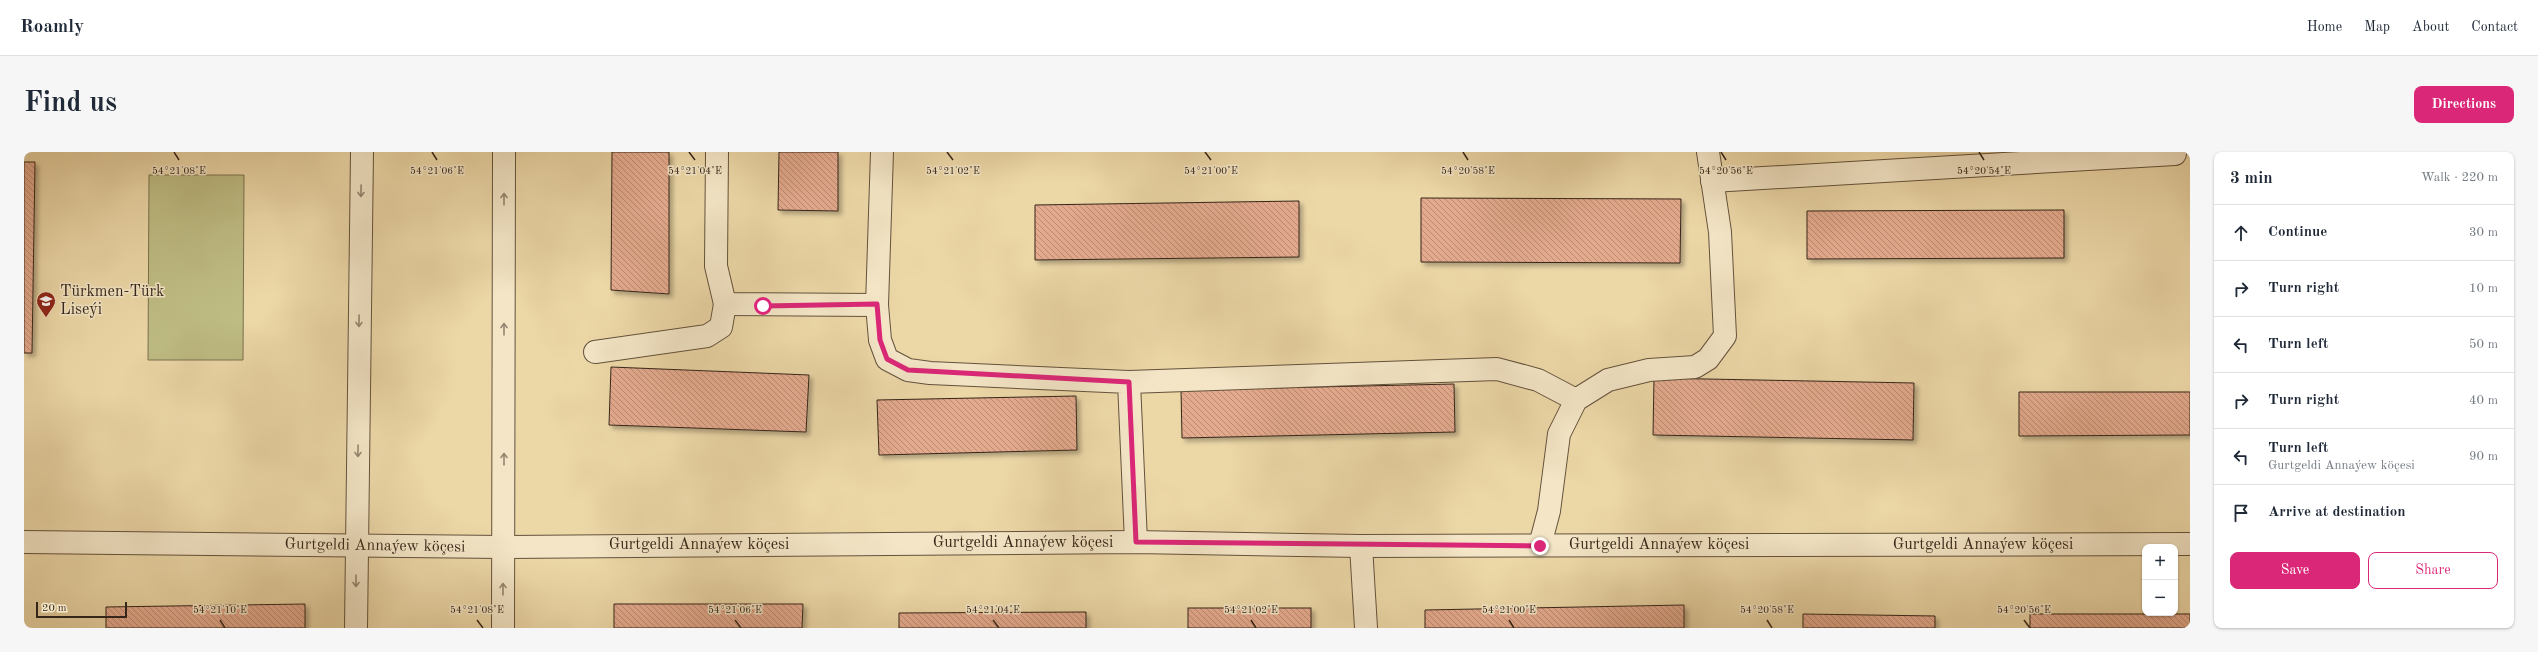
<!DOCTYPE html>
<meta charset="utf-8">
<style>
body{margin:0;font-family:"Old Standard TT",serif;background:#f6f6f7;color:#1f2937}
.controls{position:absolute;right:12px;bottom:12px;display:grid;overflow:hidden;border-radius:8px;box-shadow:0 1px 3px #0004}
.controls button{width:36px;height:36px;display:grid;place-items:center;padding:0;border:0;border-bottom:1px solid #e0e1e3;background:#fff;color:#1f2937;font:20px sans-serif}
.scale{position:absolute;left:12px;bottom:10px;width:91px;box-sizing:border-box;padding-left:4px;border:2px solid #362619;border-top:0;font-size:11px;line-height:14px;white-space:nowrap;color:#362619;-webkit-text-stroke:3px #f3e5c6;paint-order:stroke}
.stop{position:absolute;width:12px;height:12px;margin:-9px;border:3px solid #db2777;border-radius:50%;background:#fff}
.stop.end{background:#db2777;border-color:#fff;box-shadow:0 1px 4px #0008}
.list{margin:0;padding:0;list-style:none}
h2{display:flex;justify-content:space-between;align-items:center;height:52px;margin:0;padding:0 16px;font-size:17px}
h2 small{font-size:13px;font-weight:400;color:#747a83}
.list li{display:grid;grid-template-columns:26px 1fr auto;gap:12px;align-items:center;box-sizing:border-box;height:56px;padding:0 16px;border-top:1px solid #e0e1e3}
.list b{display:block;font-size:15px;white-space:nowrap}
.list p{margin:0;font-size:13px;white-space:nowrap;color:#747a83}
.list em{font-size:13px;font-style:normal;color:#747a83}
.actions{display:flex;gap:8px;padding:12px 16px}
.actions a{flex:1;padding:9px 0;border:1px solid #db2777;border-radius:8px;text-align:center;font-size:14px;color:#db2777}
.actions .main{background:#db2777;color:#fff}
.icon{flex:none;width:22px;height:22px;fill:none;stroke:currentColor;stroke-width:2;stroke-linecap:round;stroke-linejoin:round}
.map{position:relative;flex:none;width:2166px;height:476px;overflow:hidden;border-radius:8px}
header{display:flex;align-items:center;gap:24px;box-sizing:border-box;height:56px;padding:0 20px;background:#fff;border-bottom:1px solid #e0e1e3}
header strong{font-size:19px}
nav{display:flex;gap:22px;margin-inline-start:auto;font-size:14px}
.intro{display:flex;align-items:center;justify-content:space-between;box-sizing:border-box;height:96px;padding:0 24px}
h1{margin:0;font-size:28px}
.button{padding:10px 18px;border-radius:8px;background:#db2777;color:#fff;font-size:14px;font-weight:700}
main{display:flex;gap:24px;padding:0 24px}
aside{flex:1;background:#fff;border-radius:8px;box-shadow:0 1px 3px #0004}
.map>svg:first-child{display:block}
.pitch{fill:#bebc83;stroke:#7a714e}
.building{fill:url(#building-back-hatch);stroke:#362619;filter:url(#shadow)}
.lines{fill:none;stroke-linecap:round;stroke-linejoin:round}
.minor-casing{stroke:#64523c;stroke-width:24}
.minor{stroke:#f3e5c6;stroke-width:22}
.oneway{stroke:#948670}
.route{stroke:#db2777;stroke-width:5}
.ticks{fill:none;stroke:#362619;stroke-width:1.5}
.labels{text-anchor:middle;dominant-baseline:central;stroke-width:3;stroke-linejoin:round;paint-order:stroke}
.poi-label{font-size:16px;fill:#362619;stroke:#f3e5c6;text-anchor:start}
.street-label{font-size:16px;fill:#362619;stroke:#f3e5c6}
.ticks-label{font-size:10px;text-anchor:middle;fill:#362619;stroke:#f3e5c6;stroke-width:3;stroke-linejoin:round;paint-order:stroke}
</style>
<header>
<strong>Roamly</strong>
<nav><a>Home</a><a>Map</a><a>About</a><a>Contact</a></nav>
</header>
<div class="intro"><h1>Find us</h1><a class="button">Directions</a></div>
<main>
<div class="map">
<svg width="2166" height="476" viewBox="0 0 2166 476">
<defs>
<pattern id="building-back-hatch" width="6" height="6" patternUnits="userSpaceOnUse"><rect width="6" height="6" fill="#e4aa8e"/><path d="M-1 5l2 2M0 0l6 6M5-1l2 2" fill="none" stroke="#ba8a73"/></pattern>
<filter id="shadow"><feDropShadow dx="3.5" dy="3.5" stdDeviation="2" flood-color="#0004"/></filter>
</defs>
<rect width="100%" height="100%" fill="#ecd7a7"/>
<filter id="stains"><feTurbulence type="fractalNoise" baseFrequency=".005" numOctaves="4"/><feColorMatrix values="0 0 0 0 .2 0 0 0 0 .09 0 0 0 0 .02 0 0 0 .5 -.17"/></filter>
<radialGradient id="worn" r=".72"><stop offset=".6" stop-color="#630" stop-opacity="0"/><stop offset="1" stop-color="#630" stop-opacity=".3"/></radialGradient>
<polygon class="pitch" points="125,23 220,23 219,208 124,208"/>
<g class="building">
<polygon points="588,0 645,0 645,142 587,138"/>
<polygon points="755,0 814,0 814,59 754,58"/>
<polygon points="0,10 11,10 8,201 0,201"/>
<polygon points="1397,46 1657,47 1656,111 1397,110"/>
<polygon points="1275,49 1275,105 1011,108 1011,53"/>
<polygon points="2040,58 2040,106 1783,107 1783,59"/>
<polygon points="587,215 785,223 782,280 585,273"/>
<polygon points="1630,226 1890,231 1889,288 1629,283"/>
<polygon points="1430,232 1431,280 1158,286 1157,238"/>
<polygon points="1995,240 2166,240 2166,283 1995,284"/>
<polygon points="1052,244 1053,298 855,303 853,248"/>
<polygon points="281,452 281,476 82,476 82,455"/>
<polygon points="590,452 779,452 778,476 590,476"/>
<polygon points="1660,453 1660,476 1401,476 1401,458"/>
<rect x="1164" y="456" width="123" height="20"/>
<polygon points="1062,460 1062,476 875,476 875,461"/>
<polygon points="1779,462 1911,464 1911,476 1779,476"/>
<rect x="2006" y="462" width="160" height="14"/>
</g>
<g class="lines">
<defs>
<g id="minor">
<polyline points="693,0 692,114 701,152 853,153"/>
<polyline points="858,0 853,153 856,188 863,207 884,218 906,221 1105,230 1112,390"/>
<polyline points="1688,29 2151,2"/>
<polyline points="571,200 683,184 697,175 701,152"/>
<polyline points="1105,230 1473,217 1514,228 1552,248"/>
<polyline points="0,390 479,395 1112,390 1337,394 2166,392"/>
<polyline points="1516,393 1525,359 1535,282 1552,248 1584,228 1625,218 1671,215 1684,207 1701,184 1696,80 1684,0"/>
<polyline points="1337,394 1342,476"/>
<polyline points="332,476 338,0"/>
<polyline points="479,476 480,0"/>
</g>
</defs>
<use href="#minor" class="minor-casing"/>
<use href="#minor" class="minor"/>
</g>
<defs><path id="oneway-shaft" d="M-6 0H5M1.5-3L5.5 0L1.5 3" fill="none" stroke-width="1.6" stroke-linecap="round" stroke-linejoin="round"/></defs>
<g class="oneway">
<use href="#oneway-shaft" transform="translate(337 39) rotate(91)"/>
<use href="#oneway-shaft" transform="translate(480 47) rotate(-90)"/>
<use href="#oneway-shaft" transform="translate(335 169) rotate(91)"/>
<use href="#oneway-shaft" transform="translate(480 177) rotate(-90)"/>
<use href="#oneway-shaft" transform="translate(334 299) rotate(91)"/>
<use href="#oneway-shaft" transform="translate(480 307) rotate(-90)"/>
<use href="#oneway-shaft" transform="translate(332 429) rotate(90)"/>
<use href="#oneway-shaft" transform="translate(479 437) rotate(-90)"/>
</g>
<g class="lines">
<polyline class="route" points="739,154 853,152 856,188 863,207 884,218 1105,230 1112,390 1516,394"/>
</g>
<path class="ticks" d="M150 0 155 8M408 0 413 8M665 0 671 8M923 0 929 8M1181 0 1187 8M1439 0 1444 8M1697 0 1702 8M1955 0 1960 8M196 468 201 476M453 468 459 476M711 468 717 476M969 468 975 476M1227 468 1232 476M1485 468 1490 476M1743 468 1748 476M2000 468 2006 476"/>
<defs>
<symbol id="school-pin" viewBox="-11 -11 22 30"><path d="M0 17L-7.5 6A9.5 9.5 0 1 1 7.5 6Z" fill="#8f2418" stroke="#f3e5c6"/><path d="M0-5L7-2L0 1L-7-2ZM-4 1L0 2.5L4 1V4Q0 6-4 4Z" fill="#fff"/></symbol>
</defs>
<g fill-rule="evenodd">
<use href="#school-pin" x="11" y="138" width="22" height="30"/>
</g>
<g class="labels">
<g class="poi-label">
<text x="36" y="140">Türkmen-Türk<tspan x="36" dy="18">Liseýi</tspan></text>
</g>
<g class="street-label">
<text x="999" y="391">Gurtgeldi Annaýew köçesi</text>
<text x="675" y="393">Gurtgeldi Annaýew köçesi</text>
<text x="1635" y="393">Gurtgeldi Annaýew köçesi</text>
<text x="1959" y="393">Gurtgeldi Annaýew köçesi</text>
<text transform="translate(351 394) rotate(1)">Gurtgeldi Annaýew köçesi</text>
</g>
</g>
<g class="ticks-label">
<text x="155" y="22">54°21'08"E</text>
<text x="413" y="22">54°21'06"E</text>
<text x="671" y="22">54°21'04"E</text>
<text x="929" y="22">54°21'02"E</text>
<text x="1187" y="22">54°21'00"E</text>
<text x="1444" y="22">54°20'58"E</text>
<text x="1702" y="22">54°20'56"E</text>
<text x="1960" y="22">54°20'54"E</text>
<text x="196" y="461">54°21'10"E</text>
<text x="453" y="461">54°21'08"E</text>
<text x="711" y="461">54°21'06"E</text>
<text x="969" y="461">54°21'04"E</text>
<text x="1227" y="461">54°21'02"E</text>
<text x="1485" y="461">54°21'00"E</text>
<text x="1743" y="461">54°20'58"E</text>
<text x="2000" y="461">54°20'56"E</text>
</g>
<rect width="100%" height="100%" filter="url(#stains)"/>
<rect width="100%" height="100%" fill="url(#worn)"/>
</svg>
<div class="controls">
<button>+</button>
<button>−</button>
</div>
<div class="scale">20 m</div>
<div class="stop" style="left:739px;top:154px"></div>
<div class="stop end" style="left:1516px;top:394px"></div>
</div>
<aside>
<h2>3 min<small>Walk · 220 m</small></h2>
<ul class="list">
<li><svg class="icon" aria-label="ahead" viewBox="0 0 24 24"><path d="M12 20V5M6 11l6-6 6 6"/></svg><div><b>Continue</b></div><em>30 m</em></li>
<li><svg class="icon" aria-label="right" viewBox="0 0 24 24"><path d="M7 20v-9h11M14 6l5 5-5 5"/></svg><div><b>Turn right</b></div><em>10 m</em></li>
<li><svg class="icon" aria-label="left" viewBox="0 0 24 24"><path d="M17 20v-9H6M10 6l-5 5 5 5"/></svg><div><b>Turn left</b></div><em>50 m</em></li>
<li><svg class="icon" aria-label="right" viewBox="0 0 24 24"><path d="M7 20v-9h11M14 6l5 5-5 5"/></svg><div><b>Turn right</b></div><em>40 m</em></li>
<li><svg class="icon" aria-label="left" viewBox="0 0 24 24"><path d="M17 20v-9H6M10 6l-5 5 5 5"/></svg><div><b>Turn left</b><p>Gurtgeldi Annaýew köçesi</p></div><em>90 m</em></li>
<li><svg class="icon" aria-label="arrive" viewBox="0 0 24 24"><path d="M6 21V4h12l-3 4 3 4H6"/></svg><div><b>Arrive at destination</b></div></li>
</ul>
<div class="actions"><a class="main">Save</a><a>Share</a></div>
</aside>
</main>
